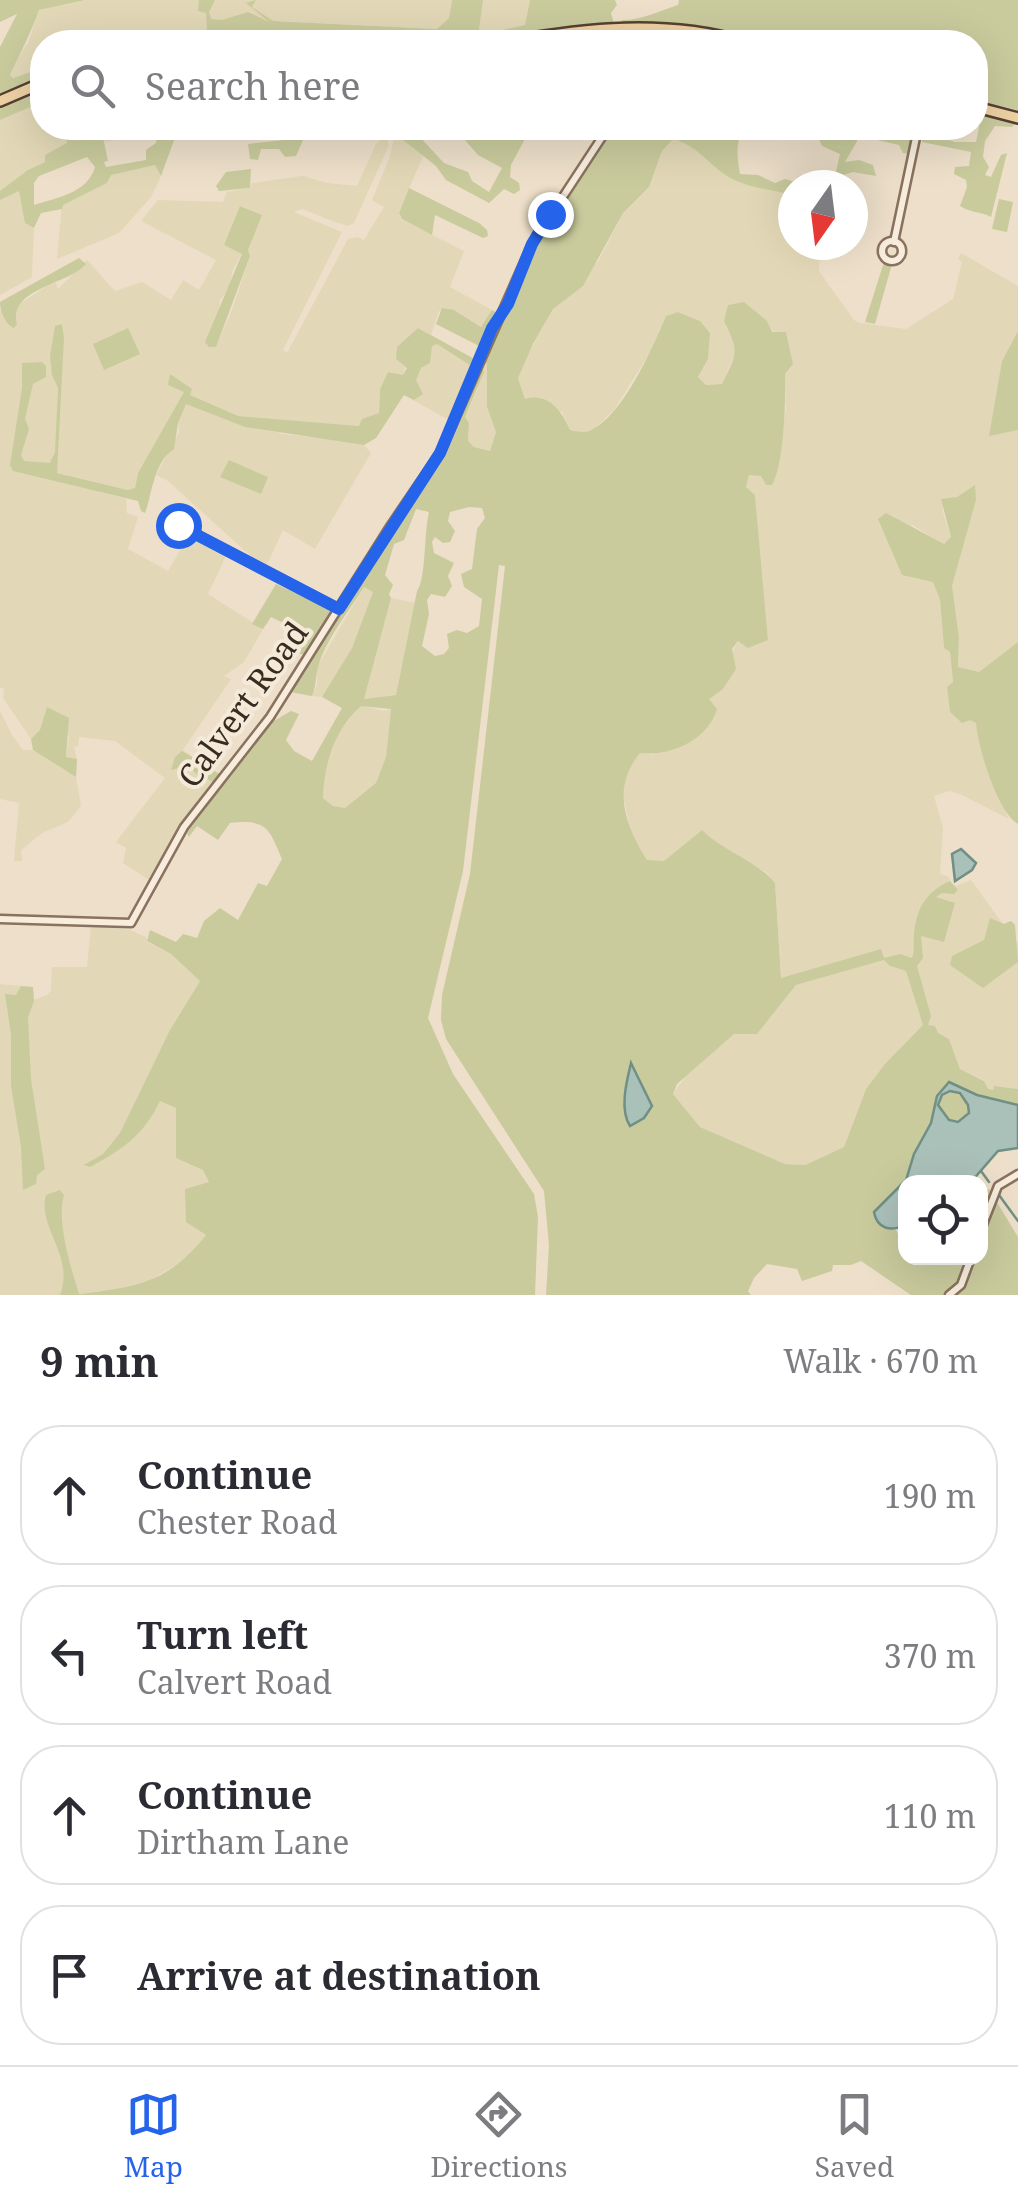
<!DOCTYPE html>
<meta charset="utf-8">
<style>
body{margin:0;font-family:"Noto Serif",serif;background:#f7f7f7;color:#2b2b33}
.controls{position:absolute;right:30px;bottom:30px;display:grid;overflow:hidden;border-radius:20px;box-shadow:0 10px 40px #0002}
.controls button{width:90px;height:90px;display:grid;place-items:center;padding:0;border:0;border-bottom:2px solid #e1e1e2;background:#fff;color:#2b2b33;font:50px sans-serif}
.compass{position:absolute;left:778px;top:170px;width:90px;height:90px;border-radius:50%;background:#fff;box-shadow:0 10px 40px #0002;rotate:194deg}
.stop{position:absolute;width:30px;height:30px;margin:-22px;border:8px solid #2563eb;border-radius:50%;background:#fff}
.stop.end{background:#2563eb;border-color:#fff;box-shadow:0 2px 10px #0008}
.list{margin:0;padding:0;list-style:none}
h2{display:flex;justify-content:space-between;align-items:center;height:130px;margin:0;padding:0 40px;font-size:42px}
h2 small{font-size:32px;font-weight:400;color:#7c7c81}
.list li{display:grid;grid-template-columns:65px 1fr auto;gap:30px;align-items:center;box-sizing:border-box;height:140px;margin:0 20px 20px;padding:0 20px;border:2px solid #e1e1e2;border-radius:40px}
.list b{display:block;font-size:38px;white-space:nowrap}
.list p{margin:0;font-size:32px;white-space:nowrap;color:#7c7c81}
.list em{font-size:32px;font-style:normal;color:#7c7c81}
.icon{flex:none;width:55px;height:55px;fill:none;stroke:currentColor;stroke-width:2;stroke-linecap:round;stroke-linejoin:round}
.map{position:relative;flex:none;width:1018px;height:1295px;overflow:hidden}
.search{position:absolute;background:#fff;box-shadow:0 10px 40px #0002;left:30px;right:30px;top:30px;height:110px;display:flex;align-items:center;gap:25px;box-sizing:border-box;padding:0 35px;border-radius:40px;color:#7c7c81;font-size:38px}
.sheet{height:770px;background:#fff}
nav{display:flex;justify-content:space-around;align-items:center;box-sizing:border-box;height:140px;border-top:2px solid #e1e1e2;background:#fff;font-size:28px;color:#7c7c81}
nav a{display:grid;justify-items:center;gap:5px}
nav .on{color:#2563eb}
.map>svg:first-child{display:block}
.farmland{fill:#e2d8b7;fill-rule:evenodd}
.green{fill:#c9cb9d;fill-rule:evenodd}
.water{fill:#aac1b9;stroke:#709085;stroke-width:2.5;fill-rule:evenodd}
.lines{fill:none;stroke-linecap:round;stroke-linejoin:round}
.stream{stroke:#709085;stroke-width:2.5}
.minor-casing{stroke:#89725f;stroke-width:11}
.major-casing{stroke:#574032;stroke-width:14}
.minor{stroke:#f8eddd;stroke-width:6}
.major{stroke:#edd1a4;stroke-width:9}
.route{stroke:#2563eb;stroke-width:12}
.labels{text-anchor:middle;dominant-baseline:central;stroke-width:8;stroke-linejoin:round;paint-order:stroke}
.street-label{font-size:32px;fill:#3a2b21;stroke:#f4ead9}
</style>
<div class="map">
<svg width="1018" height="1295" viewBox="0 0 1018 1295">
<rect width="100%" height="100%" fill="#eddfc9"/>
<g class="farmland">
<polygon points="85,0 452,0 449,18 437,29 280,21 213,39 204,39 199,34 181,42 42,42 42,68 12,78 10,75 19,55 28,43 39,10"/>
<polygon points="483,0 530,0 525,26 489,34 479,31"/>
<polygon points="42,102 42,128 64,128 67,143 46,155 45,162 28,170 25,222 34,228 32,277 0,295 0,120"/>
<polygon points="101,128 167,128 157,132 105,142"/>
<path d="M395 133 423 156 399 212 401 219 464 251 450 287 492 310 482 327 454 310 439 311 431 335 476 360 449 420 404 395 431 335 418 328 403 375 388 372 380 389 379 413 360 426 238 416 186 403 283 434 347 441 364 445 371 453 315 549 283 530 265 569 168 481 156 475 179 432 178 423 185 405H179L138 473 135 488 129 490 58 473 57 480 126 499 127 513 138 517 128 549 168 571 188 537 226 556 208 594 263 629 244 662 224 676 231 679 183 750 221 775 170 844 149 880 123 863 126 848 116 842 165 778 115 741 79 737 78 746 74 747 77 759 66 758 69 736 47 708 41 730 31 739 3 698 4 689 0 687V310L15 314 18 305 50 284 56 283 58 289 87 260 115 291 142 282 171 300 183 280 199 290 216 260 141 221 158 200 223 202 227 192 250 188 252 183 303 176 327 183 357 186 376 144 385 135 389 145 354 223 348 226 335 222 302 209 294 212 342 232 283 350 287 353 348 239 358 237 364 240 384 207 372 200 390 156ZM241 206 261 215 248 250 250 256 232 310 216 346 220 300 230 287 232 272 242 253 224 245Z"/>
<polygon points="673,139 689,143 725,175 793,195 793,245 820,245 819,271 854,320 860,323 906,329 953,299 962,262 958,259 961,253 1018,286 1018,331 1002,361 990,435 1018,430 1018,642 979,672 958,668 959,637 952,586 976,500 974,486 942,509 951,538 944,545 911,524 940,600 944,648 950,652 953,682 947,687 949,697 976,723 993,784 1009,819 960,794 949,791 934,796 943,828 940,874 949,877 952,885 956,886 971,880 1000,920 1004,924 1011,921 1015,925 1014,941 1018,943 1018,1089 994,1086 993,1090 987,1089 984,1080 960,1069 949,1039 937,1033 935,1026 924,1025 866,1089 844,1147 805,1165 785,1164 700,1127 673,1094 688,1073 734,1033 757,1034 796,985 884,960 781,978 775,883 766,872 718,846 702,831 664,861 647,860 631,834 623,795 626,770 640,753 653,755 709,699 738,641 768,640 755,495 746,487 748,475 761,475 780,438 786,409 785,374 793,364 786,333 725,326 735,338 735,353 722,384 706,385 698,377 708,359 700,321 679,312 666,316 651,351 614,410 594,429 580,432 570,430 562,412 525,399 518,378 522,365 553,309 599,260 623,213 649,187 662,151"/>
<polygon points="155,165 161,176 151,197 119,233 57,259 62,205 107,183 110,175"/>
<polygon points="483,359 487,364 487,407 496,432 490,451 474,447 468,441 469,424 465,417 477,391"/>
<polygon points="364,587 373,592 352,648 332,685 322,697 312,696 317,685 317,667"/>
<polygon points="391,598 415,603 396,695 363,699"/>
<polygon points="361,705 383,711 391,709 386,757 376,784 345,808 333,806 323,798 324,771 339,732"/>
<polygon points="0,711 12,735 23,750 33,750 76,777 81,806 68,822 42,833 21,850 22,861 14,861 19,803 0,799"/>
<polygon points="91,925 130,930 146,937 147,942 171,954 200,981 170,1030 160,1101 176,1108 210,1182 185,1189 207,1234 188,1258 138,1287 78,1294 62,1289 60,1295 0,1295 0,984 33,987 34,1000 47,995 51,991 52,967 87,967"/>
</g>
<g class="green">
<path d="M0 0H85L39 10C31 33 20 53 10 75L13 78 42 68V81L0 98V47L17 14 0 22Z"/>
<polygon points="199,0 215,0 209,12 211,19 222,20 248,12 269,22 246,3 256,0 252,7 273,21 437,29 449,18 452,0 483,0 479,30 489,33 525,25 530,0 615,0 617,5 611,13 614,24 551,30 485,42 282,37 238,42 181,42 204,34 207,29 206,13 198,11"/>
<path d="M679 0H1018V110L976 101V42H761L700 25 696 29 627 25 621 20C639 21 660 11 678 5Z"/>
<polygon points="626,31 634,34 632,39 610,38 605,42 522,42"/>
<polygon points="42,88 42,102 0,120 0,107"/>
<path d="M976 109 1016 123 1012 127 995 126 985 141 983 157 989 167 985 175 991 177 1001 155 1007 153 991 217C980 211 970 213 960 206L967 187 966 180 954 174 955 167 969 166 971 152 922 142V128H935L934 135 955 142H976L979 127Z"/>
<path d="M64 128H101L108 161 104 162 106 167 146 160V150L156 143 157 132 177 128V132L161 176 155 165 111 175 107 183 63 205 62 209 41 213 34 228 25 223 19 191 0 200V191L28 170 45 162V155L67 143ZM87 157 95 167C88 193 56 198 34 205V183L39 176Z"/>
<polygon points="395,128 440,128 434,137 420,130 417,134 444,163 468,172 472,181 489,192 502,168 478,155 465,140 446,128 539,128 531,138 526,137 511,165 510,177 519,183 520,190 514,194 504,189 489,203 446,180 436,166 398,136"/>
<path d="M611 128H744C735 144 737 156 740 174L758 175 775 183 785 179 806 185H793V195C772 190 742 187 724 174 706 161 696 145 673 139L662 151 649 187 623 213 583 286 553 309 533 344 518 378 525 399C548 392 562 411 570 430 578 432 586 433 593 429 624 413 653 347 666 316L678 312 700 321 710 333 708 359 698 377 706 385 722 384C738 351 739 352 724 321L728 305 744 302 767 321 772 332H786L793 364 785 374C786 400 784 464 772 485H766L761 476 749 475 746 487 755 495 768 640 748 648 738 641 732 649 736 669 723 689 709 699 717 709C708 740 670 757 640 753 611 788 625 825 647 860L664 861 702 830C724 852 756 860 775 883L781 978 881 949 884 958 900 954 912 958C915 950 913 944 914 934 917 907 926 892 950 881L958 890 954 894 942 893 936 897 955 903 944 942 921 936 923 958 917 966 931 1016 928 1025 935 1026 938 1033 949 1039 960 1069 984 1081 988 1089 993 1090 994 1086 1018 1089V1105L977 1095 949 1082 937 1096 931 1123 914 1154 907 1180 880 1207 888 1229 896 1230 899 1236 905 1233 906 1258H980L981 1193 989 1189 1018 1237V1295H911L861 1261 851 1265H833L832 1271 802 1281 797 1269 767 1264 754 1278 748 1291 751 1295H546L549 1245 544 1191 446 1039 441 1020 442 995 470 874 505 566 499 565 463 871 428 1018 453 1074 534 1194 538 1217 535 1295H60C75 1255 37 1228 46 1195L60 1190 64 1195C56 1221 71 1268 79 1294 137 1287 168 1283 206 1235L186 1222 185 1189 209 1182 203 1170 176 1158V1108L160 1101C143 1136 123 1149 90 1167L84 1165 103 1154 120 1133 170 1030 200 981 171 954 147 941 150 930 176 942 183 934 197 938 204 921 220 908 238 920 258 883 267 886 282 859C269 828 267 819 230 823L218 840 197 826 189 837 187 833 267 725 291 711 299 714 286 740 294 751 312 761 342 708 322 697 352 648 373 592 364 587C349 611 327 638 319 664 315 675 317 685 312 696L290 692 409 502 443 456 454 422 481 366 484 372 465 417 469 423 468 441 474 447 490 451 496 432 487 407V364L483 359 506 310 511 307 536 245ZM469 507 482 508 485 518 477 529 472 569 461 574 464 587 482 599 479 626 467 633 457 630 447 634 449 648 444 654 435 656 422 646 429 614 427 600 431 594 445 597 452 586 448 576 454 563 434 553 432 542 435 537 443 543 450 542 455 531 448 521 450 512ZM416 509 429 512C424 532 426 580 417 591L396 695 364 699 391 598 389 594 393 585 385 575 394 544 404 540ZM361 706 391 709 386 757 376 783 345 808 333 806 323 798C324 763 335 729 361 706ZM884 960 890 966 906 971 923 1025 885 1064 866 1089 844 1147 805 1165 785 1164 700 1127 673 1094 677 1084 734 1034H757L796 985ZM631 1063 633 1064 651 1102 624 1100Z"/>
<polygon points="819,128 873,128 913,139 909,154 903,153 899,145 860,136 845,162 859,160 873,165 876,176 853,172 843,175 844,185 833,185 840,154 822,146 818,137"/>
<polygon points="304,138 296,156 285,157 279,149 261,149 258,160 250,159 248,144"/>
<polygon points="251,169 250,188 219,191 216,186 226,172"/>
<polygon points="409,188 479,223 487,230 488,236 483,238 435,215 432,235 402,219 399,213"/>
<polygon points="999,199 1013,202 1007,232 992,229"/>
<polygon points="240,206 262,215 248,250 250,256 216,347 209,347 205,342 242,254 224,245"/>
<path d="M79 258 86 264C68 285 8 288 17 324L14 328C5 325 0 310 0 302Z"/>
<polygon points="884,262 892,264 875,324 865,322"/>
<polygon points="442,308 454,310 481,327 492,310 498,313 481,347 436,324"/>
<path d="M62 324 64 338 57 473 128 490 135 488 138 473 184 392 168 385 170 374 192 389 190 395 238 416 359 426 362 419 379 413 380 389 388 372 403 375 407 368 396 359 397 347 418 328 476 360 473 367 437 344 432 346 430 363 421 368 416 380 423 394 414 400 404 395 376 438 364 445 245 427 186 404 178 423 174 449C153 463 153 492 145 513L141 511 138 501 13 471 10 465 22 388V363L42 362 46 366V377L33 384 25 419 29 429 21 455 24 461 50 463 55 452 58 388 52 375 50 356 55 326Z"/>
<polygon points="128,328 140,354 104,370 93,344"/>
<polygon points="1018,331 1018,430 989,436 1002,361"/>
<polygon points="229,460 268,477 261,494 220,477"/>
<path d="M975 485 976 500 952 586 959 637 958 667 979 672 1018 642V824C997 812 978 747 976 723L970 720 962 723 950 712 947 687 953 682 950 652 944 648 940 600 933 582 902 575 878 519 886 513 944 544 951 537 941 499 957 497Z"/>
<polygon points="276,584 329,609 331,616 307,656 298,653 306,639 294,628 271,617 263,629 252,624"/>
<polygon points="47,707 69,718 66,757 77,759 76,777 33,750 31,739 40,730"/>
<polygon points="182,751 221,775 215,783 195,773 190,765 171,770 175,757"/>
<polygon points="990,918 1004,924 1011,921 1015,925 1018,962 983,988 950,965 952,956 984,940"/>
<polygon points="21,986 33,987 34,1001 28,1017 31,1079 45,1169 37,1175 36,1184 23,1190 21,1147 11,1086 11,1035 5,994 16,995"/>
<circle cx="954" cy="1106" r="15"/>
</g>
<g class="water">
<polygon points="961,849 976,863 972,870 955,881 952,854"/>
<path d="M631 1063 652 1106 644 1118 630 1126C619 1109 627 1080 631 1063Z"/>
<path d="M949 1082 977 1095 1018 1105V1148L998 1151 971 1182H906L905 1225C891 1232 877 1229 874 1212L906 1180 914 1154 931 1123 937 1096ZM950 1091 960 1093 968 1105 969 1113 958 1122 949 1120 938 1105 942 1095Z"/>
</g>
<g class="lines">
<g class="stream">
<polyline points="981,1171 989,1182"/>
<polyline points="999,1195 1018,1221"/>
</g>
<defs>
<g id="minor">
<polyline points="636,29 658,42"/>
<polyline points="667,42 675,30"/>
<circle cx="892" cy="251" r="10"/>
<polyline points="894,242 918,128"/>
<polyline points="178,525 339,609"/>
<polyline points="0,919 131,923 184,827 270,717 391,525 440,453 532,244 608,128"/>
<polyline points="980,1232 998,1186 1018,1174"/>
<polyline points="949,1295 961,1285 971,1258"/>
</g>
<g id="major">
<polyline points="251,42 303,40 380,42"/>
<path d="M506 42C585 28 665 19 744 42"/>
<polyline points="0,101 42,83"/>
<polyline points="976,107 1018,118"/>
</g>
</defs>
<use href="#minor" class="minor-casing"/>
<use href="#major" class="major-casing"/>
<use href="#minor" class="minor"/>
<use href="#major" class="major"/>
</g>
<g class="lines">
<polyline class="route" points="178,525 339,609 440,453 492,328 508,304 532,244 550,214"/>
</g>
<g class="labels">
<g class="street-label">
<text transform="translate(242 704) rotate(-54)">Calvert Road</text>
</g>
</g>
</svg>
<div class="controls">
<button><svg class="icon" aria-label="locate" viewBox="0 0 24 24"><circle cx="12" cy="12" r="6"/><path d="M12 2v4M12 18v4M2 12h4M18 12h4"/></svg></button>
</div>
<svg class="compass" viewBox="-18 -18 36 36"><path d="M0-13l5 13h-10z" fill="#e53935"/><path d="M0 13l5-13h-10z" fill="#7c7c81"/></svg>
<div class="stop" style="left:178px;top:525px"></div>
<div class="stop end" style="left:550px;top:214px"></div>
<div class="search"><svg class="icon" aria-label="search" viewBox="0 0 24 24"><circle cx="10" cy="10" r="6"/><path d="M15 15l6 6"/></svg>Search here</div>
</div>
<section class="sheet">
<h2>9 min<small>Walk · 670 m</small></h2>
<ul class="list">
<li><svg class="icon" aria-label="ahead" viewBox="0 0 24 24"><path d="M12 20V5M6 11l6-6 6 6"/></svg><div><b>Continue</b><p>Chester Road</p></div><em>190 m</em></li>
<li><svg class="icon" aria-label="left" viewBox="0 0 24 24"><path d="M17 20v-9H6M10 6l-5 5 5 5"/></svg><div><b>Turn left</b><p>Calvert Road</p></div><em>370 m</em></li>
<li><svg class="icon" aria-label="ahead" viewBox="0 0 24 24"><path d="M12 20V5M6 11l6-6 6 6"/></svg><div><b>Continue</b><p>Dirtham Lane</p></div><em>110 m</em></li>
<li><svg class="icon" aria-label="arrive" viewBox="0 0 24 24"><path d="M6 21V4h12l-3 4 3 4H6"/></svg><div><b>Arrive at destination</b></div></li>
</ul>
</section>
<nav>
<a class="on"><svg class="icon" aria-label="map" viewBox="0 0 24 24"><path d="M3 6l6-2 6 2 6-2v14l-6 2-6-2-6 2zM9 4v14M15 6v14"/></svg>Map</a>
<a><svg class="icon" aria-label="directions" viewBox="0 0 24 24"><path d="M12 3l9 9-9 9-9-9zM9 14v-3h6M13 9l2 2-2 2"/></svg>Directions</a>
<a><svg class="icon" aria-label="saved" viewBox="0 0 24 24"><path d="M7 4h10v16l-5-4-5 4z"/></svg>Saved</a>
</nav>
